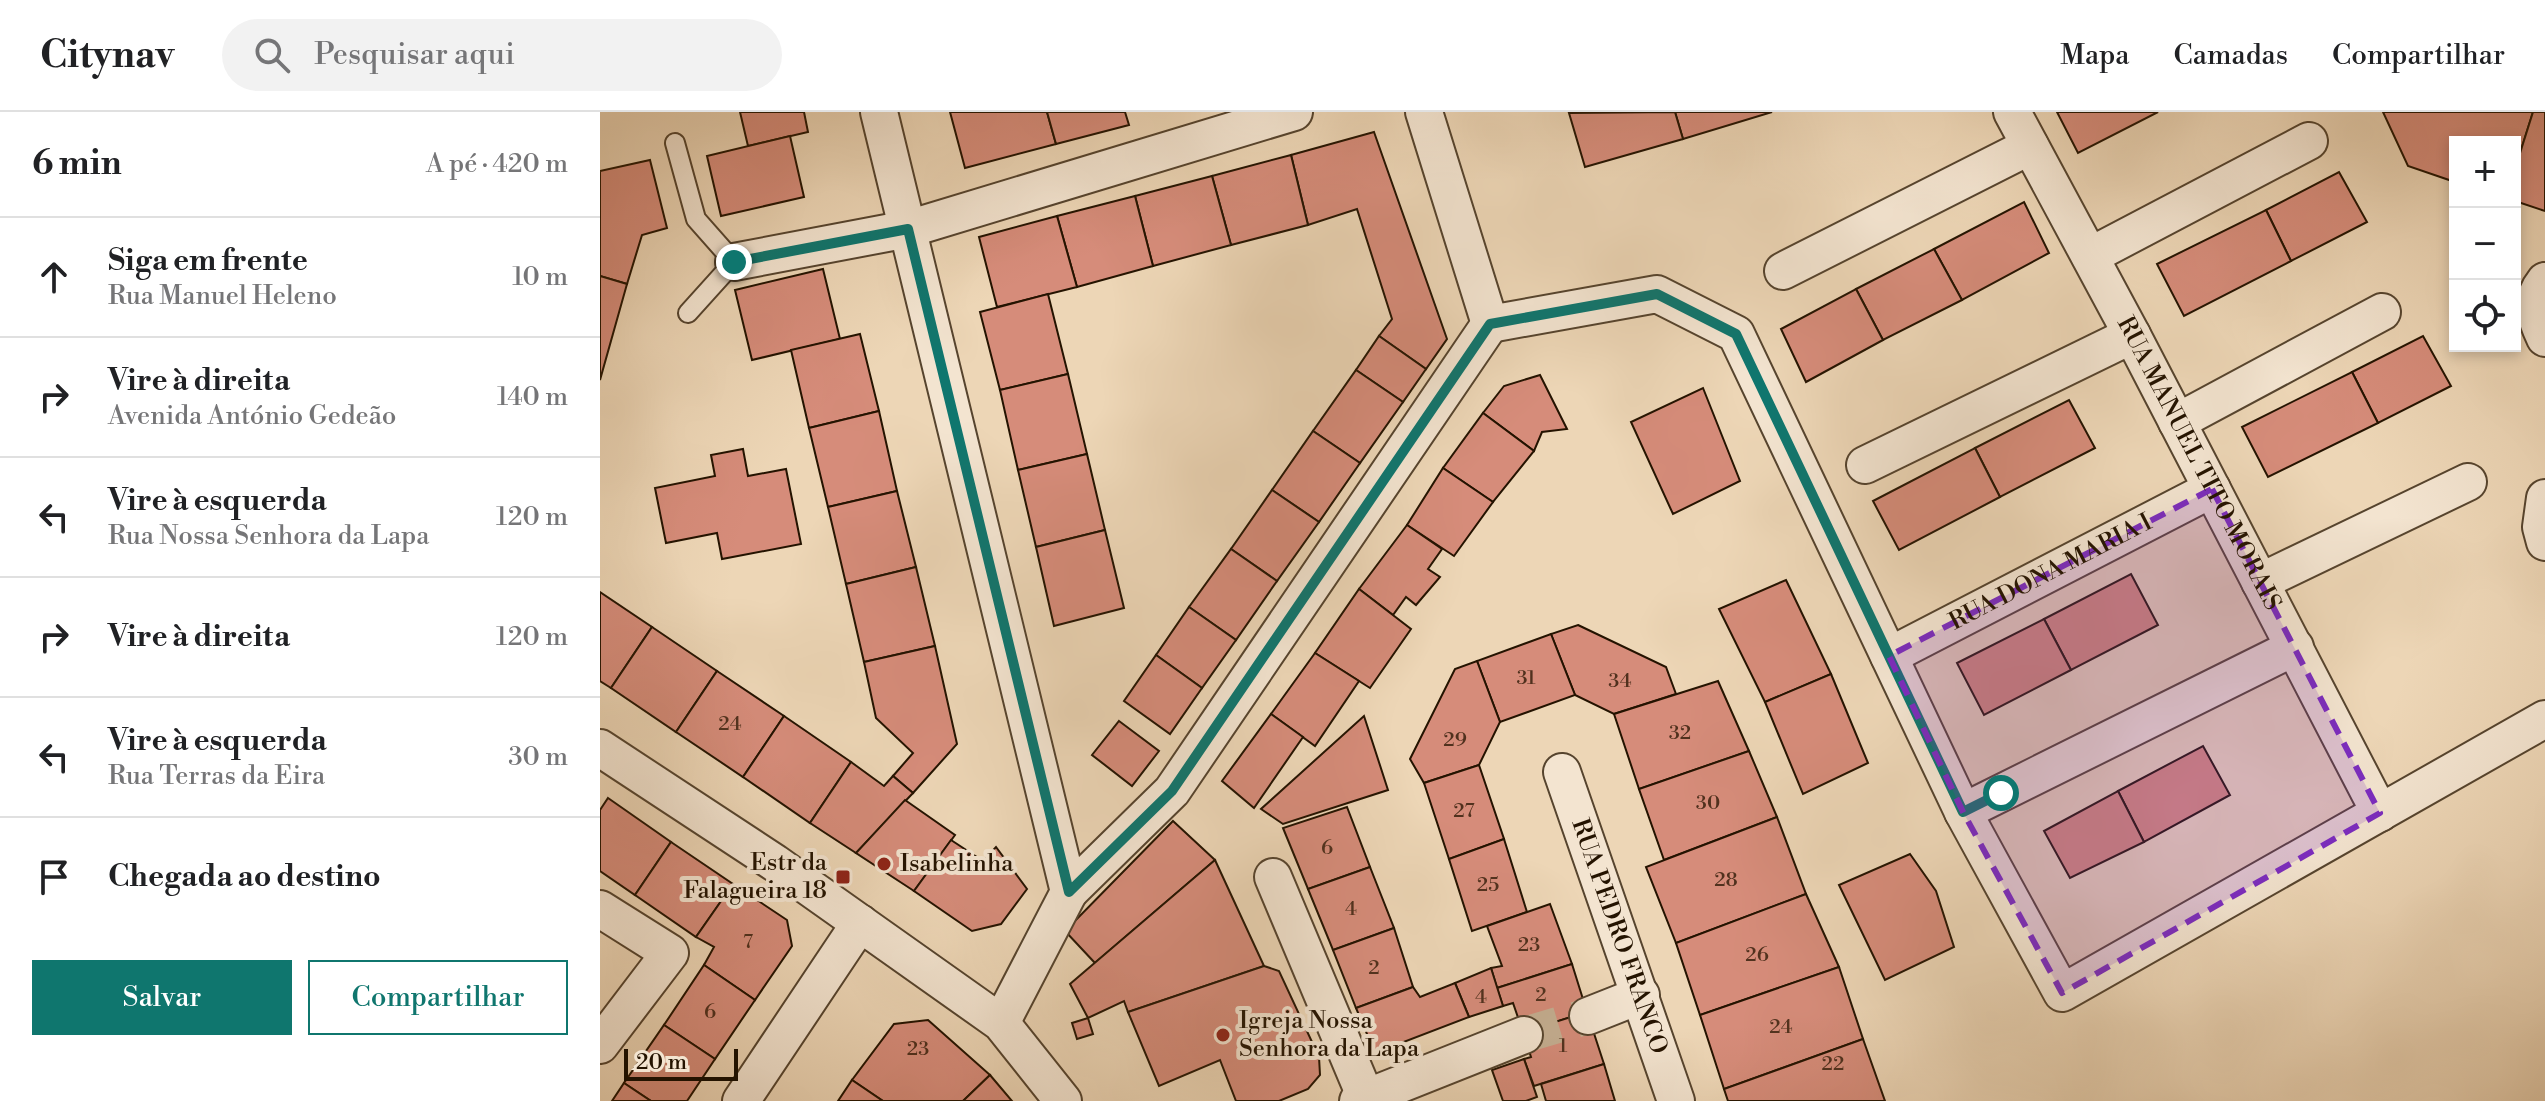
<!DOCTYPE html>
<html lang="pt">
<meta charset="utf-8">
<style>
body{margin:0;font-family:"Libre Bodoni",serif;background:#f2f2f2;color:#202124}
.controls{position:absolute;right:24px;top:24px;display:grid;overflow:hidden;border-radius:0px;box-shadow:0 4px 12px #0003}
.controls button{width:72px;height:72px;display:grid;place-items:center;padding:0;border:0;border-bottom:2px solid #e0e0e0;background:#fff;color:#202124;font:40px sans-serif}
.scale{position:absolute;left:24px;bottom:20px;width:114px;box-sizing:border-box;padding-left:8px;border:4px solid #241300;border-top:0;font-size:22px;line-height:28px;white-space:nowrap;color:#241300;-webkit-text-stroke:6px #f3e4d0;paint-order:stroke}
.stop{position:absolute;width:24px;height:24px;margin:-18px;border:6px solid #0f766e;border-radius:50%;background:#fff}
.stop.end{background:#0f766e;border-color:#fff;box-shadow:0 2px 8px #0008}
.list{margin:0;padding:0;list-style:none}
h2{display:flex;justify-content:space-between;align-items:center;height:104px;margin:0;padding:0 32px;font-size:34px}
h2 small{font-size:26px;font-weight:400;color:#757577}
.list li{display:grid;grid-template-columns:52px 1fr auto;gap:24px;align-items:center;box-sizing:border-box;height:120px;padding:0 32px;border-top:2px solid #e0e0e0}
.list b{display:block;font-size:30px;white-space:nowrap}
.list p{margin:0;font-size:26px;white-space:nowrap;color:#757577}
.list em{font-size:26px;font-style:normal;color:#757577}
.actions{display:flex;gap:16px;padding:24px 32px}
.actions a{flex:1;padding:18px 0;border:2px solid #0f766e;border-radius:0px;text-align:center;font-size:28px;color:#0f766e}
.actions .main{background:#0f766e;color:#fff}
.icon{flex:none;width:44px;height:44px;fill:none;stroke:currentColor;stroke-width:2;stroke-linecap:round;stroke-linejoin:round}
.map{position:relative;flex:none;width:1945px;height:989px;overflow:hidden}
header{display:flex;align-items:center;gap:48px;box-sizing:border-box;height:112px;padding:0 40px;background:#fff;border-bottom:2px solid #e0e0e0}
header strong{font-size:38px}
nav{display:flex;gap:44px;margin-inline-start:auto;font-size:28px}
.search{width:560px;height:72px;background:#f2f2f2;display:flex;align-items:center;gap:20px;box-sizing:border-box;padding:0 28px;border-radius:44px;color:#757577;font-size:30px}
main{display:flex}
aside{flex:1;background:#fff}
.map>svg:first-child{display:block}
.building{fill:#d68c7a;stroke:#241300;stroke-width:2}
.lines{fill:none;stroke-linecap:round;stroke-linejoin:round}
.minor-tunnel{stroke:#c5af92;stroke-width:36;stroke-dasharray:36 18;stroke-linecap:butt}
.service-casing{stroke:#56442e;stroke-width:22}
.minor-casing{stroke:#56442e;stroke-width:40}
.service{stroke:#f3e4d0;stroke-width:18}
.minor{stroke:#f3e4d0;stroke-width:36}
.route{stroke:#0f766e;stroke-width:10}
.marked{fill:#7b2cbf;fill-opacity:0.2;stroke:#7b2cbf;stroke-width:6;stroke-dasharray:16 10;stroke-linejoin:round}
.poi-dot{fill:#8f2418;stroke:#f3e4d0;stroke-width:3}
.labels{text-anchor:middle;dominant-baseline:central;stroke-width:8;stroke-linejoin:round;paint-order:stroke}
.number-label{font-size:20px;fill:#50311e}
.street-label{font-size:24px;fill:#241300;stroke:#f3e4d0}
.poi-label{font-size:24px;fill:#241300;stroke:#f3e4d0;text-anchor:start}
</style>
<header>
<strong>Citynav</strong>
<div class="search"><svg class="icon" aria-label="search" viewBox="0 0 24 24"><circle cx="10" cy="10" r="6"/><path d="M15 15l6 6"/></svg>Pesquisar aqui</div>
<nav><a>Mapa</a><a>Camadas</a><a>Compartilhar</a></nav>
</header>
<main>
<aside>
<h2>6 min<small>A pé · 420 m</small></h2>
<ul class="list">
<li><svg class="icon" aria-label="ahead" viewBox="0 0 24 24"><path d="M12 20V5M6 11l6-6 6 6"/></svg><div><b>Siga em frente</b><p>Rua Manuel Heleno</p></div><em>10 m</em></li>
<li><svg class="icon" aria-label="right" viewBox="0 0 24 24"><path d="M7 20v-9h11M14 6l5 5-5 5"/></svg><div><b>Vire à direita</b><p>Avenida António Gedeão</p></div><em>140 m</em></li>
<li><svg class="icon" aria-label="left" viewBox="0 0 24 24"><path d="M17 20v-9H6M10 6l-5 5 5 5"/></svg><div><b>Vire à esquerda</b><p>Rua Nossa Senhora da Lapa</p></div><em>120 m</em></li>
<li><svg class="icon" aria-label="right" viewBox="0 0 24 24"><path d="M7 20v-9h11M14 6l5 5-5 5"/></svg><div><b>Vire à direita</b></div><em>120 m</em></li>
<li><svg class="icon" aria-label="left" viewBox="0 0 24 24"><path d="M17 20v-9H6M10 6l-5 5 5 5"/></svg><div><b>Vire à esquerda</b><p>Rua Terras da Eira</p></div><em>30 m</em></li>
<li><svg class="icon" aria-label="arrive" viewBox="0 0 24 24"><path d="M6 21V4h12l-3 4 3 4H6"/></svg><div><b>Chegada ao destino</b></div></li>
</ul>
<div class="actions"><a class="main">Salvar</a><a>Compartilhar</a></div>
</aside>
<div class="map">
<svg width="1945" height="989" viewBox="0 0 1945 989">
<rect width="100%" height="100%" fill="#edd6b6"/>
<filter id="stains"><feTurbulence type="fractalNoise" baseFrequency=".0025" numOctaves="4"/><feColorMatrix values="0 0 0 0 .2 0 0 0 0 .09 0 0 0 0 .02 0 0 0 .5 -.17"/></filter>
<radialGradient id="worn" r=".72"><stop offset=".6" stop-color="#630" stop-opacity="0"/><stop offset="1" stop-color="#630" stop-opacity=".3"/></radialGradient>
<g class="building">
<polygon points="140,0 204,0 208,20 148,34"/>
<polygon points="350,0 447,0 456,32 365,56"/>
<polygon points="447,0 525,0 529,13 456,32"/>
<polygon points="1075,0 1172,0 1083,27"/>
<polygon points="1075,0 1083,27 985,55 969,1"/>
<polygon points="1457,0 1558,0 1478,41"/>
<polygon points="1783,0 1933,0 1915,57 1915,30 1855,30 1855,70 1808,54"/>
<polygon points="1933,0 1945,0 1945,99 1915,89 1915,57"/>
<polygon points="774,20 847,227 826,257 779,224 792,207 757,97 708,113 691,43"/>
<polygon points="190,24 204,85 121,104 107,44"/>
<polygon points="691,43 708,113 631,133 612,64"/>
<polygon points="50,48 67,116 42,123 27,172 0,164 0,59"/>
<polygon points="1739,60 1767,110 1691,149 1666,98"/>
<polygon points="612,64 631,133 553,154 535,84"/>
<polygon points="535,84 553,154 477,175 457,104"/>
<polygon points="1424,90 1449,141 1362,188 1334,137"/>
<polygon points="1666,98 1691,149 1584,204 1557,152"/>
<polygon points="457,104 477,175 397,195 379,125"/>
<polygon points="1334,137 1362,188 1283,228 1256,177"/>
<polygon points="223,157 240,227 152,248 135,178"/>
<polygon points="0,164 27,172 0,268"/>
<polygon points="1256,177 1283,228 1206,270 1181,217"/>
<polygon points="448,182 468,262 400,278 380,200"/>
<polygon points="260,222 279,299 209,316 191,238"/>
<polygon points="779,224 826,257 803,290 756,258"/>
<polygon points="1823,224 1851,274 1778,311 1752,260"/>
<polygon points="756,258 803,290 760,351 713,319"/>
<polygon points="1752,260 1778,311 1668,365 1642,315"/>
<polygon points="468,262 487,342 418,358 400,278"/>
<polygon points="940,263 967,317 942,320 934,339 883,301 904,274"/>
<polygon points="1103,276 1140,369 1073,402 1031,310"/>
<polygon points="1469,288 1495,336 1400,385 1375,336"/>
<polygon points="279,299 297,379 228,395 209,316"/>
<polygon points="883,301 934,339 893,390 843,356"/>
<polygon points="713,319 760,351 719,410 672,378"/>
<polygon points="1375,336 1400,385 1299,438 1273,389"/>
<polygon points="143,337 148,364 186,357 201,432 122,447 117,421 66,431 55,376 115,364 111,343"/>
<polygon points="487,342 505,418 436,435 418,358"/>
<polygon points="843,356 893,390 854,444 807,413"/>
<polygon points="672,378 719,410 677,469 631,437"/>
<polygon points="297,379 316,455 246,472 228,395"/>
<polygon points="807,413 842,437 828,457 840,465 816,493 806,485 793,503 759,477"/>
<polygon points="505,418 524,496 454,514 436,435"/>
<polygon points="631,437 677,469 636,528 589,495"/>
<polygon points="316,455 335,534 264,550 246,472"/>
<polygon points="1531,462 1558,513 1471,558 1444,507"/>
<polygon points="1186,468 1231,562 1165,590 1119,497"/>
<polygon points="759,477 811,517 770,576 715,541"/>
<polygon points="0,480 52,515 11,576 0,569"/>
<polygon points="589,495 636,528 602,576 556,543"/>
<polygon points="1444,507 1471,558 1384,603 1357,551"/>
<polygon points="978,513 1066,555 1076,582 1014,602 975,583 951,522"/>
<polygon points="52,515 117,559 76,620 11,576"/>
<polygon points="951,522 975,583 900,610 877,549"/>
<polygon points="335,534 357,632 313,681 293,664 313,641 276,606 264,550"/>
<polygon points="715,541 759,569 715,634 671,602"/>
<polygon points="556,543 602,576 570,622 524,589"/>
<polygon points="877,549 900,610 879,653 824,671 810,647 855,557"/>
<polygon points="117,559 184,604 143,665 76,620"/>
<polygon points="1231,562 1268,651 1203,682 1165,590"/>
<polygon points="1118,569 1149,639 1039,677 1014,602"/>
<polygon points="671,602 703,625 654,696 622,669"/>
<polygon points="184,604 251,650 210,711 143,665"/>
<polygon points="764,604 788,678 683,712 661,697"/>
<polygon points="519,609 559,639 532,674 492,643"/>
<polygon points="1603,634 1630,683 1544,730 1518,679"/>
<polygon points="1149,639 1177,705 1064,748 1039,677"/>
<polygon points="251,650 284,674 293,664 313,681 256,741 210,711"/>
<polygon points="879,653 904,727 849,747 824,671"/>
<polygon points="1518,679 1544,730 1470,766 1444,719"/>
<polygon points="8,686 71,730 35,783 0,759 0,698"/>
<polygon points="305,688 355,723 314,779 256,741"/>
<polygon points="747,695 770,755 708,777 683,716"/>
<polygon points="1177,705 1206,782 1076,831 1046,755"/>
<polygon points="573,709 615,748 495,851 465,819"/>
<polygon points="904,727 927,800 872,819 849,747"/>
<polygon points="351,728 383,749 396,735 427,777 401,812 372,819 314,779"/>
<polygon points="71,730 133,772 96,825 35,783"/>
<polygon points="1310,742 1336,779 1354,835 1285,868 1239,773"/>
<polygon points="615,748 664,854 528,900 524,889 488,906 470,872"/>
<polygon points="770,755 794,816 733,838 708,777"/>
<polygon points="133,772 187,808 192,834 155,888 104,853 114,835 96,825"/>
<polygon points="1206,782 1239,855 1100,903 1076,831"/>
<polygon points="950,792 972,852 897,876 891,856 902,854 887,814"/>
<polygon points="794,816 813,875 756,896 733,838"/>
<polygon points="972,852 987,900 923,920 913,891 903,894 897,876"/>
<polygon points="104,853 155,888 115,947 64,913"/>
<polygon points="664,854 679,859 719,945 720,963 708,977 679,989 636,989 620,948 559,974 528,900"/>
<polygon points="1239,855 1263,927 1124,977 1100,903"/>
<polygon points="891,856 903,894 869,905 855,871"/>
<polygon points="855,871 869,905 775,941 756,896 813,875 820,885"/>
<polygon points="987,900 1004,952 934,974 924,947 931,945 923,920"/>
<polygon points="488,906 493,922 477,927 472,911"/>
<polygon points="328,908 390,963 363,989 283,989 252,968 294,912"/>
<polygon points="64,913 115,947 87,989 51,989 24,971"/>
<polygon points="1263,927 1285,989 1128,989 1124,977"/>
<polygon points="924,947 937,985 926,989 903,989 892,958"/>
<polygon points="1004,952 1015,989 946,989 941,972"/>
<polygon points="390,963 412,989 363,989"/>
<polygon points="252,968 283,989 238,989"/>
<polygon points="24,971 51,989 12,989"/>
</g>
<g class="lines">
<polyline class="minor-tunnel" points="924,923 988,904"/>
<defs>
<polyline id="service" points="75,31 96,107 134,150 88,201"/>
<g id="minor">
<polyline points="279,0 469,780 401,911"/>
<polyline points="824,0 890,212"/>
<path id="s1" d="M1412 0 1532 223 1780 701"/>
<polyline points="1490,144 1709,29"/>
<polyline points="134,150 308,117 694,0"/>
<polyline points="1183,159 1430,34"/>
<path d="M1945 169C1929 189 1935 205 1945 226"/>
<polyline points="890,212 1057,182 1136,222 1363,700 1462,881 1945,607"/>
<polyline points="1577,310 1782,200"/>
<polyline points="1265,353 1532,223"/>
<polyline points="1945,386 1941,415 1945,430"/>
<polyline points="1660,470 1868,370"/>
<path id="s2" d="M1289 544 1612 377"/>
<polyline points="0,636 175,751 401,911 463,989"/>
<path id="s3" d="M962 660 1076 989"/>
<polyline points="1363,700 1695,535"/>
<polyline points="673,765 766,986"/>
<polyline points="469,780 572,679 890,212"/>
<polyline points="0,797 70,841 0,933"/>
<polyline points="988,904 1041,883"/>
<polyline points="141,989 260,811"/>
<polyline points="758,989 924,923"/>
</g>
</defs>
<use href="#service" class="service-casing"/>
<use href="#minor" class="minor-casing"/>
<use href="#service" class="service"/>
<use href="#minor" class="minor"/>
</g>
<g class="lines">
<polyline class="route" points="134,150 308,117 469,780 572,679 890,212 1057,182 1136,222 1363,700 1401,681"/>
</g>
<path class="marked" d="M1612 377 1780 701 1462 881 1363 700 1289 544Z"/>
<g class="poi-dot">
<circle cx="284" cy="752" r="8"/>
<rect x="235" y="757" width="16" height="16" rx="4"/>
<circle cx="623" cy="923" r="8"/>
</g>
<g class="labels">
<g class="number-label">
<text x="926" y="566">31</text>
<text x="1020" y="569">34</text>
<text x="130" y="612">24</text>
<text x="1080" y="621">32</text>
<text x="855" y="628">29</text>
<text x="1108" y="691">30</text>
<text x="864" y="699">27</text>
<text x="727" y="736">6</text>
<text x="1126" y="768">28</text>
<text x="888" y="773">25</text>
<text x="751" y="797">4</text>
<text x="148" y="830">7</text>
<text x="929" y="833">23</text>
<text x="1157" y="843">26</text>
<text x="774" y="856">2</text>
<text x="941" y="883">2</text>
<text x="881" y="885">4</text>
<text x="110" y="900">6</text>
<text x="1181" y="915">24</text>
<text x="963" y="934">1</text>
<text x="318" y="937">23</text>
<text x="1233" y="952">22</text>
</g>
<g class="street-label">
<text stroke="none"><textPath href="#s1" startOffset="398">RUA MANUEL TITO MORAIS</textPath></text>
<text stroke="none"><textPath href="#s2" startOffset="182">RUA DONA MARIA I</textPath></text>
<text stroke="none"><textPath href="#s3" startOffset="174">RUA PEDRO FRANCO</textPath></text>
</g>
<g class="poi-label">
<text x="227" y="751" text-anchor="end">Estr da<tspan x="227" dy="28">Falagueira 18</tspan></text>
<text x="300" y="752">Isabelinha</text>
<text x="639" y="909">Igreja Nossa<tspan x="639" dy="28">Senhora da Lapa</tspan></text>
</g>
</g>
<rect width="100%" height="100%" filter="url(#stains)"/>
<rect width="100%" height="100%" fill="url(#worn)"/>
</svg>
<div class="controls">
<button>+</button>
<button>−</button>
<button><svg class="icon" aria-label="locate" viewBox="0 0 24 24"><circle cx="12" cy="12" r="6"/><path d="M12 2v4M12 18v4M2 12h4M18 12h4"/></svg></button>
</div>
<div class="scale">20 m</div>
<div class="stop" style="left:1401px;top:681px"></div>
<div class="stop end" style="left:134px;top:150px"></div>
</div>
</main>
